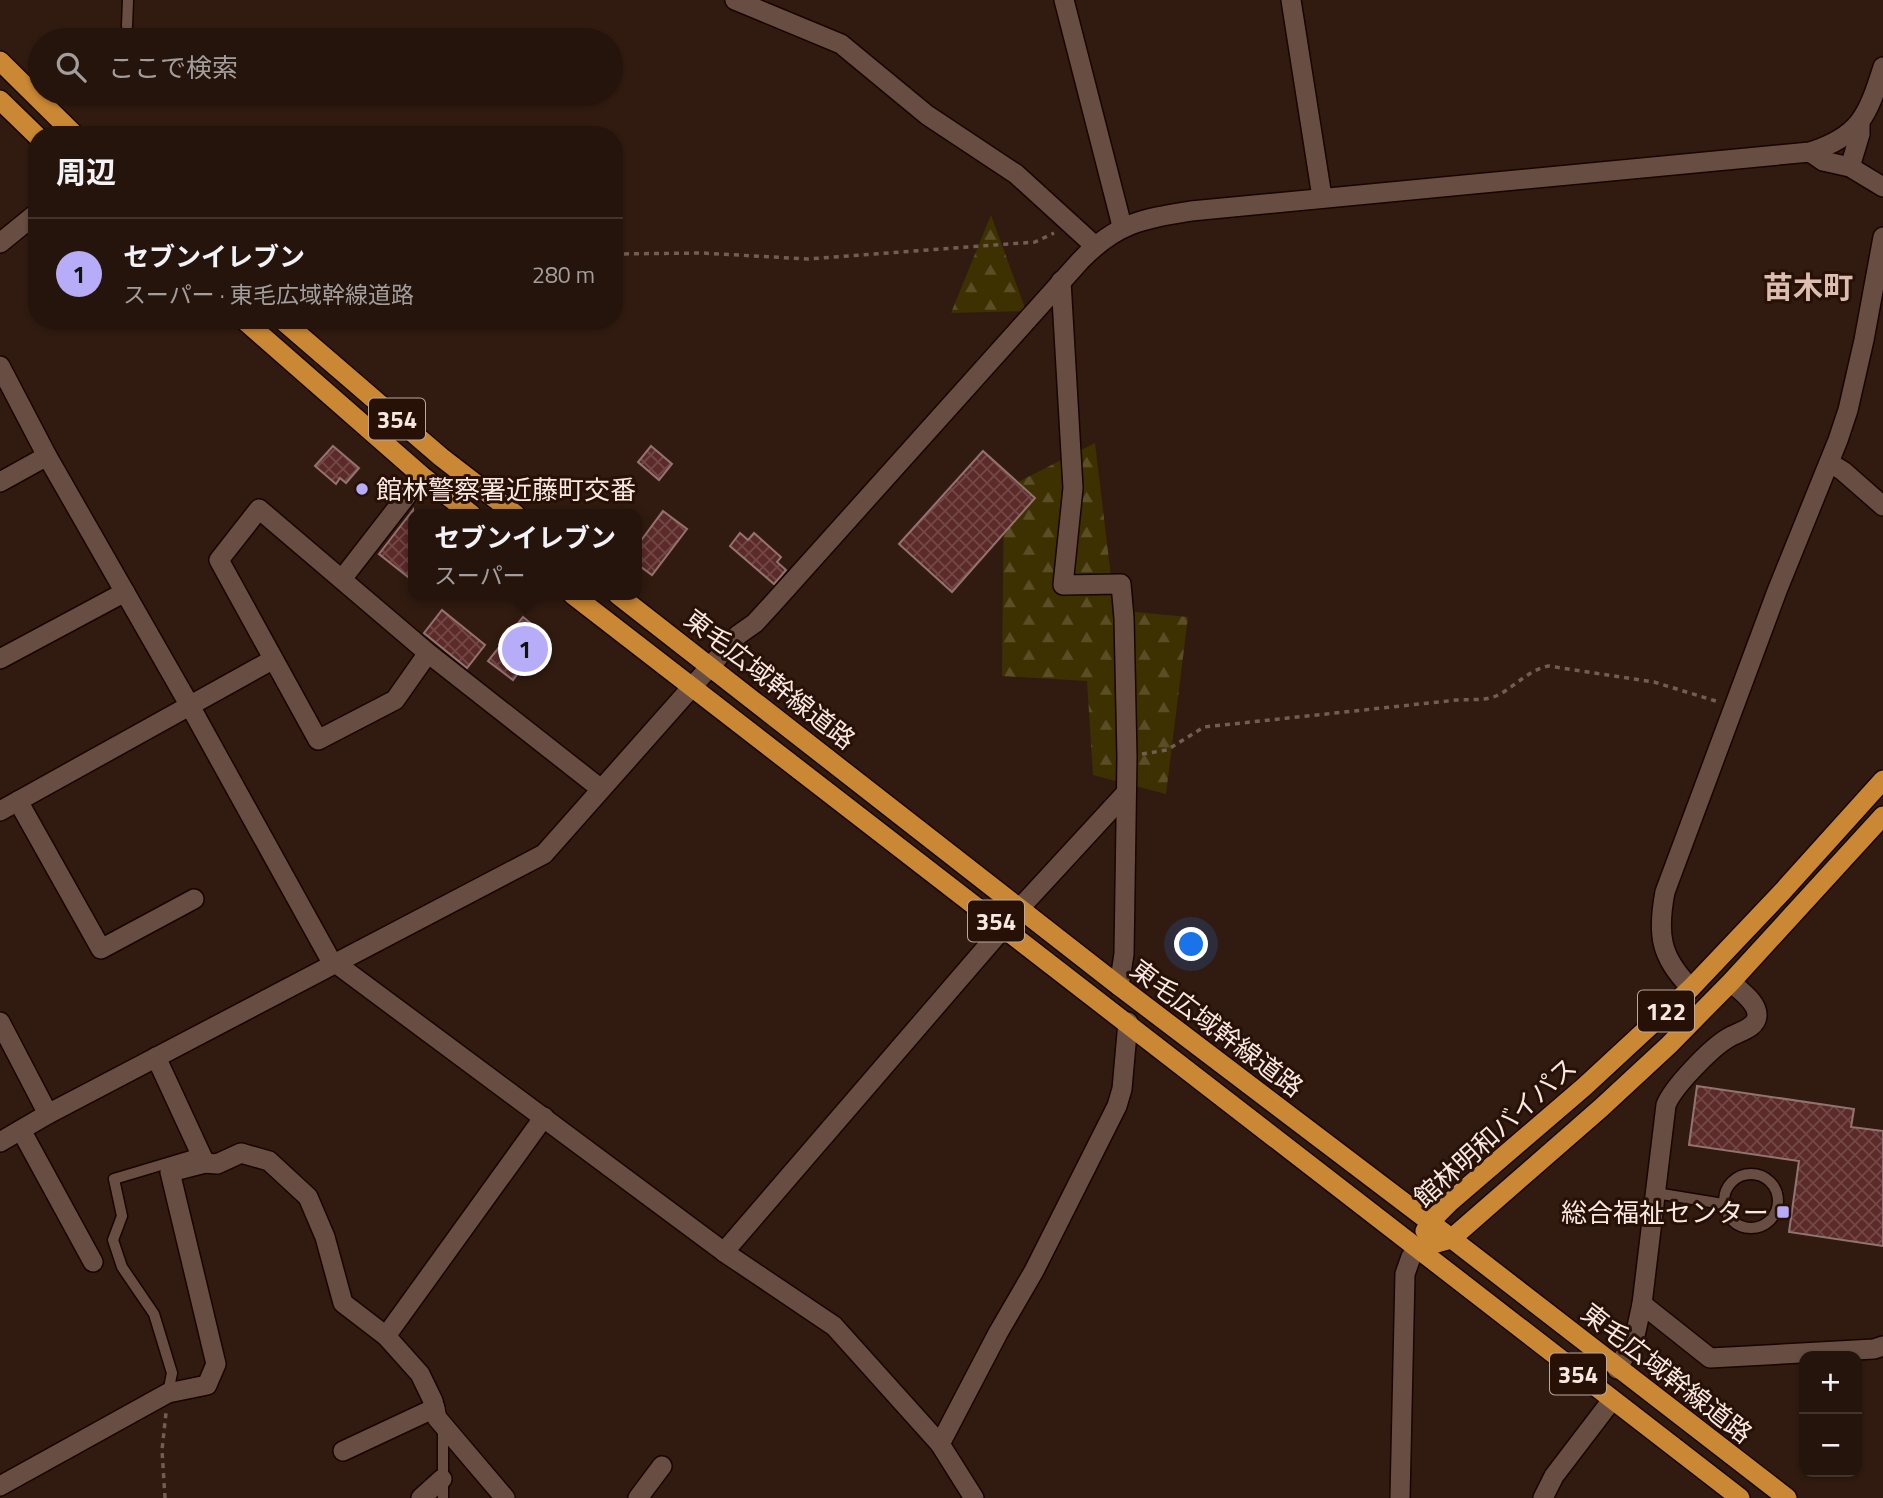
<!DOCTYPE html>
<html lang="ja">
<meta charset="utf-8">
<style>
body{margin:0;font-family:"Titillium Web","Noto Sans JP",sans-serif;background:#31211a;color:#f1f3f6}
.controls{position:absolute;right:21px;bottom:21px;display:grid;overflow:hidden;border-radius:14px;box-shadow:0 2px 5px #0004}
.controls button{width:63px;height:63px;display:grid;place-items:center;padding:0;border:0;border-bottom:2px solid #42332d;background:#25140c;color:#f1f3f6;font:35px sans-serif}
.you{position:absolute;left:1192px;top:945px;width:24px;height:24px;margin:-18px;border:5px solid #fff;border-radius:50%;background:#1a73e8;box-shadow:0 0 0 10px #1a73e833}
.badge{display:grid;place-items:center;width:46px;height:46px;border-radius:50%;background:#b6acf8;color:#111;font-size:23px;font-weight:700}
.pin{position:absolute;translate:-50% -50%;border:4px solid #fff;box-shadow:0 2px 7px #0006}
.popup{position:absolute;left:408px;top:509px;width:234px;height:91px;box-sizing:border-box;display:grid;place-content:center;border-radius:14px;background:#25140c;filter:drop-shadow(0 2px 5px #0005);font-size:23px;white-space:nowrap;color:#a39e9d}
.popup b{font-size:26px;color:#f1f3f6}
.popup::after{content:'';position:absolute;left:50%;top:100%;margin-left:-14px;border:14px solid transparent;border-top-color:#25140c}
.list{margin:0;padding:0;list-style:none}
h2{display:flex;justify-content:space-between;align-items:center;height:91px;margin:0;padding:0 28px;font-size:30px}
h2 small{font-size:23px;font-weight:400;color:#a39e9d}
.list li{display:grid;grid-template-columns:46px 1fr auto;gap:21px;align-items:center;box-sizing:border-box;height:112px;padding:0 28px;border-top:2px solid #42332d}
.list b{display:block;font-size:26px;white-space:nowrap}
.list p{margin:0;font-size:23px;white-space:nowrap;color:#a39e9d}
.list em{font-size:23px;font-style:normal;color:#a39e9d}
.icon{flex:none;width:38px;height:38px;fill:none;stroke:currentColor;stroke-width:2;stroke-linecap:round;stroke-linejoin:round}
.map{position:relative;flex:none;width:1883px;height:1498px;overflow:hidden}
.search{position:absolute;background:#25140c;box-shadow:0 2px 5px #0004;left:28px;top:28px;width:595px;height:77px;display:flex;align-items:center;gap:18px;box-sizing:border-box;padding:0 24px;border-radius:38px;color:#a39e9d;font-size:26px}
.panel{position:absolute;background:#25140c;box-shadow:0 2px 5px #0004;left:28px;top:126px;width:595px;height:203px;border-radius:28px}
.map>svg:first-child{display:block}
.forest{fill:url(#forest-firs)}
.building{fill:url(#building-cross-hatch);stroke:#937371;stroke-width:2}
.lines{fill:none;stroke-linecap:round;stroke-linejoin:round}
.service-casing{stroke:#180500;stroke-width:13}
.minor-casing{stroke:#180500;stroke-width:22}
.tertiary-casing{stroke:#180500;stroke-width:22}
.trunk-casing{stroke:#180500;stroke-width:22}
.path{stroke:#715d53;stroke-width:3.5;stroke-dasharray:5 5;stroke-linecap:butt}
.service{stroke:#684e42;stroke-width:10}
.minor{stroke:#684e42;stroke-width:19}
.tertiary{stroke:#684e42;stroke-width:19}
.trunk{stroke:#ca8834;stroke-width:19}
.poi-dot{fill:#b6acf8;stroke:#271107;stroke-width:2.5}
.labels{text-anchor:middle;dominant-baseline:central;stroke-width:6;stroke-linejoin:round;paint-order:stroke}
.shield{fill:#271107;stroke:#b9a8a0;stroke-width:2}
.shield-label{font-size:24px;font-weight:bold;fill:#f8e8e1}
.poi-label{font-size:26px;fill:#f8e8e1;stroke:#271107;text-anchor:start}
.street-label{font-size:26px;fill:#f8e8e1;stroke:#271107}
.quarter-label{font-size:30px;font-weight:bold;fill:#dcbdaf;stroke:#271107}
</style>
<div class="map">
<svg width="1883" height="1498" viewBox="0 0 1883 1498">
<defs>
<pattern id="forest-firs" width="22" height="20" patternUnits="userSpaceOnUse" patternTransform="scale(1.75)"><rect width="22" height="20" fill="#3d3001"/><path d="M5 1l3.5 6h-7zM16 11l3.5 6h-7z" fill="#5a4e26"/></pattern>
<pattern id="building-cross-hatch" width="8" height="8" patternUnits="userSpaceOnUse" patternTransform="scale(1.75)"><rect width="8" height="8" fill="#5b2a29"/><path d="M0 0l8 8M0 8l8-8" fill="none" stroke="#734948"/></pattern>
</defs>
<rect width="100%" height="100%" fill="#311b10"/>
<g class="forest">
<polygon points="991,215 1026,311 951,313"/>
<polygon points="1095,443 1115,610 1188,617 1166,794 1093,775 1087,681 1002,676 1004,489"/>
</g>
<g class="building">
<polygon points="333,446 359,468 346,483 340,478 336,484 315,466"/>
<polygon points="651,446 672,464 659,480 638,462"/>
<polygon points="983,451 1035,498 952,592 899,544"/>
<polygon points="413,510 413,581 379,554"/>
<polygon points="663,511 687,529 652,575 637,564 637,546"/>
<polygon points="740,533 748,540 754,533 781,557 777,562 786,570 774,584 730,546"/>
<polygon points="442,610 485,645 467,668 424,633"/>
<polygon points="523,617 546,636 513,680 488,661"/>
<polygon points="1697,1086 1854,1109 1851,1127 1883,1131 1883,1246 1789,1232 1799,1161 1689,1145"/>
</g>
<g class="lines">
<defs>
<g id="service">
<polyline points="127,26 128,0"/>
<circle cx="1751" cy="1201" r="27"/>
<polyline points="1656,1193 1723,1204"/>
<polyline points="168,1393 172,1373 154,1314 122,1267 113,1240 122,1216 114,1179 201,1153"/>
<polyline points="443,1498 443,1427"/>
</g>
<g id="minor">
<polyline points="735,0 841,44 927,115 1016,174 1095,246"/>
<polyline points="1064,0 1122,226"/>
<polyline points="1291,0 1322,197"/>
<polyline points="1810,152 1823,161 1850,167 1883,187"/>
<polyline points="1850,167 1860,134 1860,123"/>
<polyline points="1061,281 1073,488 1063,585 1121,584 1124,618 1127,757 1124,954 1119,986"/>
<polyline points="0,366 47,456 190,706 330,959 724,1252 834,1326 940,1444 974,1498"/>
<polyline points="1830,463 1843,471 1883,506"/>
<polyline points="0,482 47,456"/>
<polyline points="342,579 422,476"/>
<polyline points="428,653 395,700 318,740 219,560 259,509 428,653 601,789"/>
<polyline points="0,659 125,592"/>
<polyline points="18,801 101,949 194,899"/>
<polyline points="0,811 272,660"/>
<polyline points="1019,909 1125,794"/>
<path d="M1691 988C1660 957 1657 934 1665 892L1777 591 1838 440 1848 410 1864 340 1883 237"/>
<polyline points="0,1022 48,1114"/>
<polyline points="21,1130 93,1262"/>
<path d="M0 1142 48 1114 544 854 738 635 755 623 776 600 1081 260C1117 223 1142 219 1191 211L1810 152C1861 136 1868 114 1883 67"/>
<polyline points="205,1163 217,1164 241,1153 269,1161 308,1197 325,1237 343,1303 386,1336 420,1374 433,1401 437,1418 505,1498"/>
<polyline points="724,1252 1004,927"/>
<polyline points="1642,1304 1710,1358 1874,1349 1883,1346"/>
<polyline points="386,1336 544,1117"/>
<path d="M1617 1369 1634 1340 1642 1304 1666 1105C1673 1087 1711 1048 1728 1038 1737 1032 1756 1029 1757 1016 1758 1002 1740 991 1731 982"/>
<polyline points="940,1444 998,1333 1034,1271 1117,1106 1122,1089 1128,1022"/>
<polyline points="343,1451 435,1408"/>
<polyline points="0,1486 168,1393 207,1385 216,1364 170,1172 205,1163 156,1057"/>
<polyline points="421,1498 442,1479"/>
<polyline points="638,1498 662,1466"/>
<polyline points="1400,1498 1405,1274 1411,1257 1418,1248"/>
</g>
<g id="tertiary">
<polyline points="0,243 37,213"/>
<polyline points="1543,1498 1554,1476 1612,1400"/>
</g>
<g id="trunk">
<polyline points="0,61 75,135"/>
<polyline points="0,100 37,136"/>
<polyline points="244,320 422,476 471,514"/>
<polyline points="282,320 441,457 515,514"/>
<polyline points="573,595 1740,1498"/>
<polyline points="618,595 1119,986 1430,1222 1787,1498"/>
<polyline points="1425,1231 1430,1222 1450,1202 1584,1087 1691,988 1783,891 1883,780"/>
<polyline points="1418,1248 1451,1239 1601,1108 1669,1045 1731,982 1883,816"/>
</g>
</defs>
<use href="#service" class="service-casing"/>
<use href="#minor" class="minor-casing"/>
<use href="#tertiary" class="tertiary-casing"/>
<use href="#trunk" class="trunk-casing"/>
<g class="path">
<polyline points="614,254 702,253 808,259 1035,242 1054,233"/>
<path d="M1142 754 1167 750 1204 727 1457 700C1470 699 1484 701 1496 696 1514 688 1529 669 1549 666L1654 682 1719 702"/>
<polyline points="165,1498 162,1450 166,1413"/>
</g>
<use href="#service" class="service"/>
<use href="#minor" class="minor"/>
<use href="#tertiary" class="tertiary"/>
<use href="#trunk" class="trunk"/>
</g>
<g class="poi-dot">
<circle cx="362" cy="489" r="7"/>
<rect x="1776" y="1205" width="14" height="14" rx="3.5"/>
</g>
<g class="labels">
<g class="shield">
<rect x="369" y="398.5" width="56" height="41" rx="5"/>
<rect x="968" y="900.5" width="56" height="41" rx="5"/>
<rect x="1638" y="990.5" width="56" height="41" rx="5"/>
<rect x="1550" y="1353.5" width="56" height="41" rx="5"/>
</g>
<g class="shield-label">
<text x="397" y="419">354</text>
<text x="996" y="921">354</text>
<text x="1666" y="1011">122</text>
<text x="1578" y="1374">354</text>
</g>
<g class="poi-label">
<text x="376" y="489">館林警察署近藤町交番</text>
<text x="1769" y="1212" text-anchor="end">総合福祉センター</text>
</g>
<g class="street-label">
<text transform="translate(770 679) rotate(38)">東毛広域幹線道路</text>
<text transform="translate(1217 1028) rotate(37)">東毛広域幹線道路</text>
<text transform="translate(1495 1132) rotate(-42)">館林明和バイパス</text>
<text transform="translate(1667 1373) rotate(38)">東毛広域幹線道路</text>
</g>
<g class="quarter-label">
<text x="1808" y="287">苗木町</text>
</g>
</g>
</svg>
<div class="controls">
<button>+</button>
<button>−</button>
</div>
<div class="you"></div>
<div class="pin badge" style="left:525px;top:649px">1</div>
<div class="popup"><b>セブンイレブン</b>スーパー</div>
<div class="search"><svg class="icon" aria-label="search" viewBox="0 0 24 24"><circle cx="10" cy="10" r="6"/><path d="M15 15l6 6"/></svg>ここで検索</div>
<section class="panel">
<h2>周辺<small></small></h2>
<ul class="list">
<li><span class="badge">1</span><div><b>セブンイレブン</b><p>スーパー · 東毛広域幹線道路</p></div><em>280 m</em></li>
</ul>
</section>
</div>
